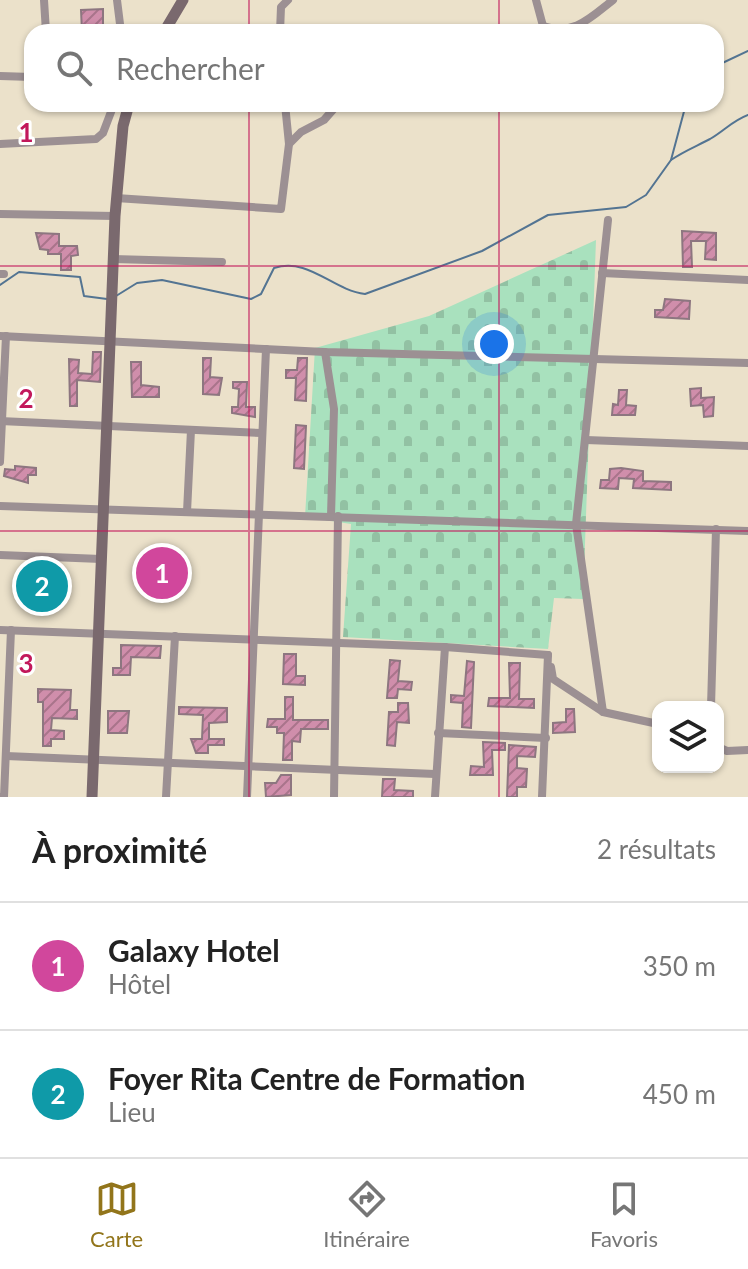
<!DOCTYPE html>
<html lang="fr">
<meta charset="utf-8">
<style>
body{margin:0;font-family:Lato,sans-serif;background:#f6f6f6;color:#222}
.controls{position:absolute;right:24px;bottom:24px;display:grid;overflow:hidden;border-radius:16px;box-shadow:0 2px 6px #0004}
.controls button{width:72px;height:72px;display:grid;place-items:center;padding:0;border:0;border-bottom:2px solid #e0e0e0;background:#fff;color:#222;font:40px sans-serif}
.you{position:absolute;left:494px;top:344px;width:28px;height:28px;margin:-20px;border:6px solid #fff;border-radius:50%;background:#1a73e8;box-shadow:0 0 0 12px #1a73e833}
.badge{display:grid;place-items:center;width:52px;height:52px;border-radius:50%;background:#92751b;color:#fff;font-size:26px;font-weight:700}
.pin{position:absolute;translate:-50% -50%;border:4px solid #fff;box-shadow:0 2px 8px #0006}
.list{margin:0;padding:0;list-style:none}
h2{display:flex;justify-content:space-between;align-items:center;height:104px;margin:0;padding:0 32px;font-size:34px}
h2 small{font-size:26px;font-weight:400;color:#767676}
.list li{display:grid;grid-template-columns:52px 1fr auto;gap:24px;align-items:center;box-sizing:border-box;height:128px;padding:0 32px;border-top:2px solid #e0e0e0}
.list b{display:block;font-size:30px;white-space:nowrap}
.list p{margin:0;font-size:26px;white-space:nowrap;color:#767676}
.list em{font-size:26px;font-style:normal;color:#767676}
.icon{flex:none;width:44px;height:44px;fill:none;stroke:currentColor;stroke-width:2;stroke-linecap:round;stroke-linejoin:round}
.map{position:relative;flex:none;width:748px;height:797px;overflow:hidden}
.search{position:absolute;background:#fff;box-shadow:0 2px 6px #0004;left:24px;right:24px;top:24px;height:88px;display:flex;align-items:center;gap:20px;box-sizing:border-box;padding:0 28px;border-radius:24px;color:#767676;font-size:30px}
.sheet{height:360px;background:#fff}
nav{display:flex;justify-content:space-around;align-items:center;box-sizing:border-box;height:112px;border-top:2px solid #e0e0e0;background:#fff;font-size:22px;color:#767676}
nav a{display:grid;justify-items:center;gap:4px}
nav .on{color:#92751b}
.map>svg:first-child{display:block}
.cemetery{fill:url(#cemetery-stones)}
.lines{fill:none;stroke-linecap:round;stroke-linejoin:round}
.stream{stroke:#537492;stroke-width:2}
.building{fill:url(#building-hatch);stroke:#8d7680;stroke-width:2}
.street{stroke:#9c9093;stroke-width:8}
.secondary{stroke:#7a696e;stroke-width:11}
.grid{fill:none;stroke:#c2185b;stroke-width:2;stroke-opacity:0.55}
.grid-label{font-size:26px;text-anchor:middle;font-weight:bold;fill:#c2185b;stroke:#fff;stroke-width:6;stroke-linejoin:round;paint-order:stroke}
</style>
<div class="map">
<svg width="748" height="797" viewBox="0 0 748 797">
<defs>
<pattern id="cemetery-stones" width="16" height="16" patternUnits="userSpaceOnUse" patternTransform="scale(2)"><rect width="16" height="16" fill="#a9e1be"/><path d="M2 7V4a2 2 0 0 1 4 0v3zM10 15v-3a2 2 0 0 1 4 0v3z" fill="#92c1a3"/></pattern>
<pattern id="building-hatch" width="6" height="6" patternUnits="userSpaceOnUse" patternTransform="scale(2)"><rect width="6" height="6" fill="#d08eab"/><path d="M-1 1l2-2M0 6l6-6M5 7l2-2" fill="none" stroke="#a9748b"/></pattern>
</defs>
<rect width="100%" height="100%" fill="#ebe1ca"/>
<polygon class="cemetery" points="596,240 583,599 554,598 548,649 343,637 351,524 305,517 315,348 429,316"/>
<g class="lines">
<g class="stream">
<polyline points="716,66 748,51"/>
<path d="M671 160C684 151 697 146 710 139 724 131 732 121 748 115"/>
<polyline points="0,285 19,272 80,277 84,296 107,299"/>
<path d="M116 296 137 283 162 280 251 299 261 294 274 268C309 257 332 290 365 294L482 251 548 215 626 207 646 195 671 160 686 104"/>
</g>
</g>
<g class="building">
<polygon points="103,9 103,32 82,32 81,10"/>
<polygon points="682,231 716,233 716,260 705,259 706,241 691,241 692,267 683,267"/>
<polygon points="36,233 59,234 59,246 77,246 78,255 71,256 71,270 61,270 61,254 48,254 48,250 40,249"/>
<polygon points="665,299 690,301 689,319 655,317 655,310 663,310"/>
<polygon points="93,352 101,352 100,382 77,380 77,406 70,406 69,359 79,360 78,373 92,374"/>
<polygon points="203,358 211,358 210,377 222,378 219,395 203,394"/>
<polygon points="298,358 307,358 306,401 295,400 296,378 286,378 286,370 297,370"/>
<polygon points="131,362 141,362 141,385 159,387 159,397 132,397"/>
<polygon points="233,382 247,382 246,407 255,407 255,417 232,413 232,407 238,407 239,389 233,388"/>
<polygon points="701,388 701,398 714,397 713,416 704,417 703,405 691,406 690,389"/>
<polygon points="619,390 627,390 626,405 636,406 635,415 612,415 613,404 618,405"/>
<polygon points="296,425 306,426 304,469 294,468"/>
<polygon points="15,466 36,468 36,475 28,475 28,483 4,476 5,469 15,470"/>
<polygon points="621,468 643,471 643,481 671,482 671,490 633,488 634,479 619,478 618,489 600,488 601,480 609,480 610,469"/>
<polygon points="121,645 161,646 160,658 131,657 130,675 113,675 113,668 121,668"/>
<polygon points="284,654 296,654 296,676 305,676 305,685 283,684"/>
<polygon points="390,660 400,661 398,681 412,682 411,690 398,689 397,698 387,698"/>
<polygon points="467,661 474,662 471,728 462,727 463,703 451,702 451,695 464,696"/>
<polygon points="509,663 520,663 519,699 534,699 534,708 488,706 489,698 510,698"/>
<polygon points="38,689 71,690 70,710 77,710 77,719 52,718 51,730 64,731 64,739 51,739 51,746 43,746 43,702 38,702"/>
<polygon points="285,697 293,697 293,720 328,720 328,729 301,729 300,742 292,741 292,760 283,760 284,733 277,733 277,727 267,727 268,719 285,719"/>
<polygon points="398,703 408,703 409,723 397,722 395,746 387,745 389,712 398,712"/>
<polygon points="179,707 227,708 227,722 209,723 209,739 224,739 224,745 208,745 208,753 196,753 191,739 202,739 203,715 179,714"/>
<polygon points="566,709 574,709 575,732 553,733 553,723 566,722"/>
<polygon points="108,711 129,711 127,733 108,733"/>
<polygon points="483,742 505,743 505,750 492,750 493,775 470,775 471,766 484,767"/>
<polygon points="509,745 536,747 535,757 517,756 517,768 527,769 526,787 517,787 517,797 507,797"/>
<polygon points="281,775 291,775 291,795 266,797 265,783 276,783"/>
<polygon points="383,779 395,779 394,790 413,791 413,797 382,797"/>
</g>
<g class="lines">
<g class="street">
<polyline points="44,0 46,32"/>
<polyline points="117,0 121,32"/>
<polyline points="536,0 543,26"/>
<polyline points="280,32 281,7 288,0"/>
<path d="M534 32 543 26C574 36 590 18 613 0"/>
<polyline points="0,76 32,77"/>
<polyline points="285,104 289,144"/>
<polyline points="0,144 96,139 103,133 114,104"/>
<polyline points="116,198 281,209 289,144 301,132 324,120 338,104"/>
<polyline points="0,214 115,216"/>
<polyline points="113,259 222,262"/>
<polyline points="602,273 748,280"/>
<polyline points="0,274 4,274"/>
<polyline points="0,336 325,352 748,363"/>
<polyline points="325,352 334,409 331,516"/>
<polyline points="0,421 262,433"/>
<polyline points="586,440 748,446"/>
<polyline points="0,462 6,336"/>
<polyline points="0,506 748,531"/>
<polyline points="187,512 191,430"/>
<polyline points="0,555 101,559"/>
<polyline points="0,630 445,647 548,655"/>
<polyline points="551,667 553,679 603,712 658,724"/>
<polyline points="711,707 716,529"/>
<polyline points="603,712 576,524 608,220"/>
<polyline points="438,733 546,738"/>
<polyline points="718,747 727,751 748,750"/>
<polyline points="6,756 435,774"/>
<polyline points="0,797 4,797 11,630"/>
<polyline points="166,797 175,636"/>
<polyline points="247,797 266,349"/>
<polyline points="334,797 338,516"/>
<polyline points="435,797 445,647"/>
<polyline points="542,797 548,655"/>
</g>
<g class="secondary">
<polyline points="164,32 183,0"/>
<polyline points="92,797 115,216 123,126 129,104"/>
</g>
</g>
<path class="grid" d="M249 0V32M499 0V32M249 104V797M499 104V797M0 266H748M0 531H748"/>
<g class="grid-label">
<text x="26" y="142">1</text>
<text x="26" y="408">2</text>
<text x="26" y="673">3</text>
</g>
</svg>
<div class="controls">
<button><svg class="icon" aria-label="layers" viewBox="0 0 24 24"><path d="M12 4l9 5-9 5-9-5zM3 14l9 5 9-5"/></svg></button>
</div>
<div class="you"></div>
<div class="pin badge" style="left:162px;top:573px;background:#d1479c">1</div>
<div class="pin badge" style="left:42px;top:586px;background:#0f9aa8">2</div>
<div class="search"><svg class="icon" aria-label="search" viewBox="0 0 24 24"><circle cx="10" cy="10" r="6"/><path d="M15 15l6 6"/></svg>Rechercher</div>
</div>
<section class="sheet">
<h2>À proximité<small>2 résultats</small></h2>
<ul class="list">
<li><span class="badge" style="background:#d1479c">1</span><div><b>Galaxy Hotel</b><p>Hôtel</p></div><em>350 m</em></li>
<li><span class="badge" style="background:#0f9aa8">2</span><div><b>Foyer Rita Centre de Formation</b><p>Lieu</p></div><em>450 m</em></li>
</ul>
</section>
<nav>
<a class="on"><svg class="icon" aria-label="map" viewBox="0 0 24 24"><path d="M3 6l6-2 6 2 6-2v14l-6 2-6-2-6 2zM9 4v14M15 6v14"/></svg>Carte</a>
<a><svg class="icon" aria-label="directions" viewBox="0 0 24 24"><path d="M12 3l9 9-9 9-9-9zM9 14v-3h6M13 9l2 2-2 2"/></svg>Itinéraire</a>
<a><svg class="icon" aria-label="saved" viewBox="0 0 24 24"><path d="M7 4h10v16l-5-4-5 4z"/></svg>Favoris</a>
</nav>
